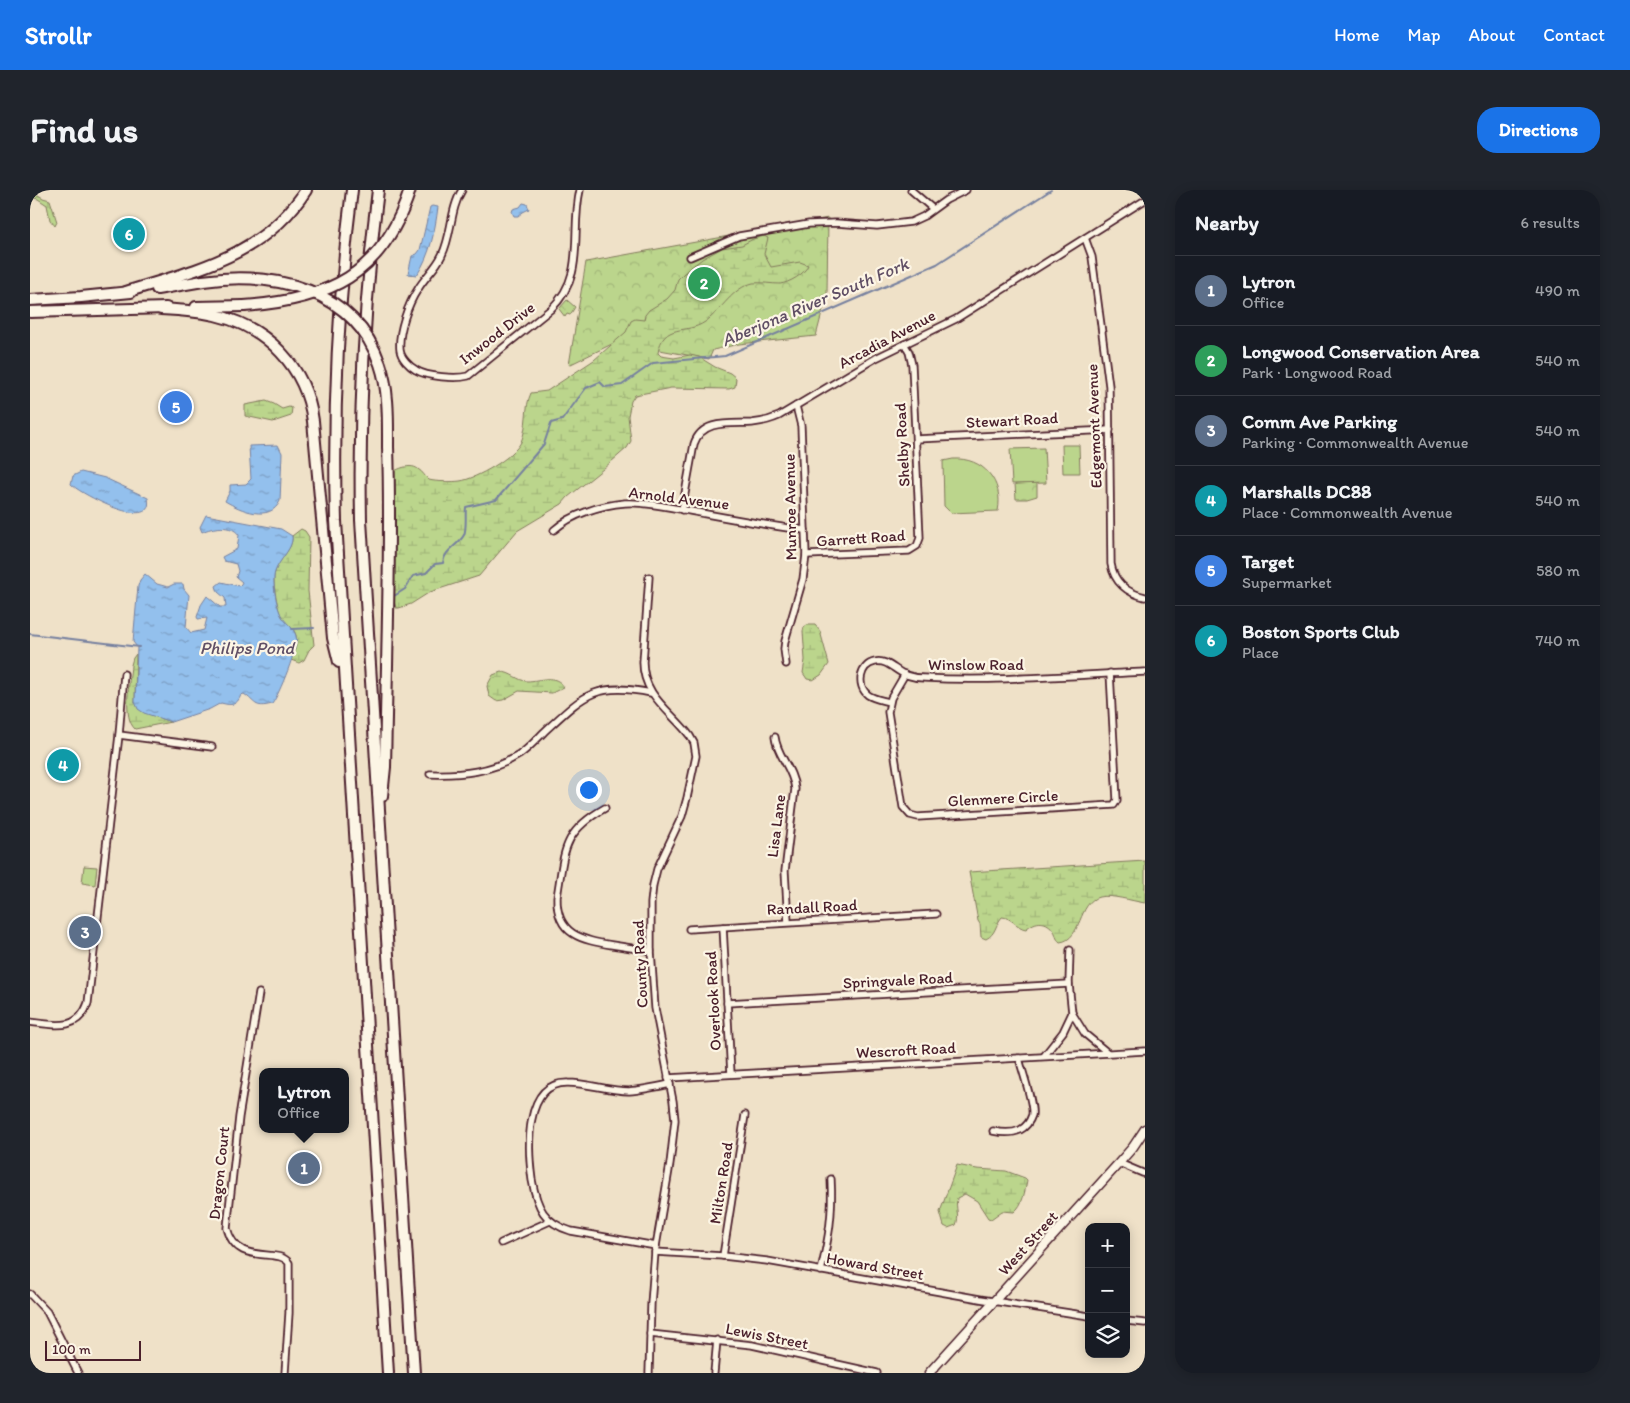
<!DOCTYPE html>
<meta charset="utf-8">
<style>
body{margin:0;font-family:Itim,sans-serif;background:#20242c;color:#f1f3f6}
.controls{position:absolute;right:15px;bottom:15px;display:grid;overflow:hidden;border-radius:10px;box-shadow:0 2px 12px #0003}
.controls button{width:45px;height:45px;display:grid;place-items:center;padding:0;border:0;border-bottom:1px solid #363941;background:#171b24;color:#f1f3f6;font:25px sans-serif}
.scale{position:absolute;left:15px;bottom:12px;width:96px;box-sizing:border-box;padding-left:5px;border:2px solid #4a1f2b;border-top:0;font-size:14px;line-height:18px;white-space:nowrap;color:#4a1f2b;-webkit-text-stroke:4px #fcf5e5;paint-order:stroke}
.you{position:absolute;left:558px;top:599px;width:18px;height:18px;margin:-12px;border:4px solid #fff;border-radius:50%;background:#1a73e8;box-shadow:0 0 0 8px #1a73e833}
.badge{display:grid;place-items:center;width:32px;height:32px;border-radius:50%;background:#1a73e8;color:#fff;font-size:16px;font-weight:700}
.pin{position:absolute;translate:-50% -50%;border:2px solid #fff;box-shadow:0 1px 5px #0006}
.popup{position:absolute;left:229px;top:878px;width:90px;height:65px;box-sizing:border-box;display:grid;place-content:center;border-radius:10px;background:#171b24;filter:drop-shadow(0 1px 4px #0005);font-size:16px;white-space:nowrap;color:#9ea1a6}
.popup b{font-size:19px;color:#f1f3f6}
.popup::after{content:'';position:absolute;left:50%;top:100%;margin-left:-10px;border:10px solid transparent;border-top-color:#171b24}
.list{margin:0;padding:0;list-style:none}
h2{display:flex;justify-content:space-between;align-items:center;height:65px;margin:0;padding:0 20px;font-size:21px}
h2 small{font-size:16px;font-weight:400;color:#9ea1a6}
.list li{display:grid;grid-template-columns:32px 1fr auto;gap:15px;align-items:center;box-sizing:border-box;height:70px;padding:0 20px;border-top:1px solid #363941}
.list b{display:block;font-size:19px;white-space:nowrap}
.list p{margin:0;font-size:16px;white-space:nowrap;color:#9ea1a6}
.list em{font-size:16px;font-style:normal;color:#9ea1a6}
.icon{flex:none;width:28px;height:28px;fill:none;stroke:currentColor;stroke-width:2;stroke-linecap:round;stroke-linejoin:round}
.map{position:relative;flex:none;width:1115px;height:1183px;overflow:hidden;border-radius:20px}
header{display:flex;align-items:center;gap:30px;box-sizing:border-box;height:70px;padding:0 25px;background:#1a73e8;color:#fff}
header strong{font-size:24px}
nav{display:flex;gap:28px;margin-inline-start:auto;font-size:18px}
.intro{display:flex;align-items:center;justify-content:space-between;box-sizing:border-box;height:120px;padding:0 30px}
h1{margin:0;font-size:35px}
.button{padding:12px 22px;border-radius:20px;background:#1a73e8;color:#fff;font-size:18px;font-weight:700}
main{display:flex;gap:30px;padding:0 30px}
aside{flex:1;background:#171b24;border-radius:20px;box-shadow:0 2px 12px #0003}
.map>svg:first-child{display:block}
.forest{fill:url(#forest-crowns);stroke:#827a5c}
.wetland{fill:url(#wetland-marsh);stroke:#827a5c}
.garden{fill:#bbd58c;stroke:#827a5c}
.water{fill:url(#water-ripples);stroke:#76809f}
.lines{fill:none;stroke-linecap:round;stroke-linejoin:round}
.stream{stroke:#76809f;stroke-width:2}
.minor-casing{stroke:#4a1f2b;stroke-width:9}
.secondary-casing{stroke:#4a1f2b;stroke-width:11}
.motorway-casing{stroke:#4a1f2b;stroke-width:14}
.minor{stroke:#fcf5e5;stroke-width:5.5}
.secondary{stroke:#fcf5e5;stroke-width:8}
.motorway{stroke:#fcf5e5;stroke-width:10}
.motorway-bridge-casing{stroke:#4a1f2b;stroke-width:14;stroke-linecap:butt}
.motorway-bridge{stroke:#fcf5e5;stroke-width:10}
.labels{text-anchor:middle;dominant-baseline:central;stroke-width:4.5;stroke-linejoin:round;paint-order:stroke}
.street-label{font-size:16px;fill:#4a1f2b;stroke:#fcf5e5}
.water-label{font-size:18px;font-style:italic;fill:#604f65;stroke:#fcf5e5}
</style>
<header>
<strong>Strollr</strong>
<nav><a>Home</a><a>Map</a><a>About</a><a>Contact</a></nav>
</header>
<div class="intro"><h1>Find us</h1><a class="button">Directions</a></div>
<main>
<div class="map">
<svg width="1115" height="1183" viewBox="0 0 1115 1183">
<defs>
<pattern id="forest-crowns" width="20" height="18" patternUnits="userSpaceOnUse" patternTransform="scale(1.25)"><rect width="20" height="18" fill="#bbd58c"/><path d="M2 6a3 3 0 1 1 6 0M12 15a3 3 0 1 1 6 0" fill="none" stroke="#a2b679"/></pattern>
<pattern id="wetland-marsh" width="20" height="14" patternUnits="userSpaceOnUse" patternTransform="scale(1.25)"><rect width="20" height="14" fill="#bbd58c"/><path d="M1 5h8M5 5V1M11 12h8M15 12V8" fill="none" stroke="#a2b679"/></pattern>
<pattern id="water-ripples" width="26" height="14" patternUnits="userSpaceOnUse" patternTransform="scale(1.25)"><rect width="26" height="14" fill="#93c0ed"/><path d="M2 4q2-2 4 0t4 0M15 11q2-2 4 0t4 0" fill="none" stroke="#7a9bc0"/></pattern>
</defs>
<rect width="100%" height="100%" fill="#efe1c8"/>
<filter id="ink" filterUnits="userSpaceOnUse"><feTurbulence type="fractalNoise" baseFrequency=".02" numOctaves="2"/><feDisplacementMap in="SourceGraphic" scale="10" xChannelSelector="R" yChannelSelector="G"/><feConvolveMatrix kernelMatrix="1 2 1 2 8 2 1 2 1" color-interpolation-filters="sRGB"/></filter>
<g filter="url(#ink)">
<g class="forest">
<polygon points="798,28 797,104 786,146 709,154 683,160 679,169 586,152 539,175 556,72"/>
<polygon points="537,110 545,117 540,125 537,124 535,127 529,119"/>
<polygon points="1007,293 1007,306 997,309 986,309 985,294"/>
</g>
<g class="wetland">
<polygon points="0,0 13,8 20,10 27,32 25,36 20,30 17,15 8,9 0,7"/>
<path d="M734 46 738 48 734 64 741 77 770 72 778 75C775 84 759 93 750 94 741 94 732 92 723 93 702 98 692 120 675 132 656 145 633 132 628 163L631 166 644 168 660 165 669 167 685 177 700 183 706 188 705 197 699 199 641 198 605 205 601 211 598 226 601 251 597 258 573 279 538 307 532 314 487 341 449 386 400 402 381 414 369 418H366L363 408 354 293 355 288C362 281 379 272 388 279 393 282 395 287 399 290 406 292 423 292 430 291 446 289 484 267 491 252 498 236 494 218 501 203L517 201 564 170 596 142 601 131 605 129 614 130 615 125 619 120 637 109 645 100 648 89 653 84 672 69 692 58 712 55 723 49Z"/>
<polygon points="236,211 244,214 252,219 259,217 262,218 261,226 243,232 215,226 215,215"/>
<path d="M271 339 275 341 279 347 278 401 284 455 279 460 274 470 269 473 261 470C265 459 271 447 261 437 258 434 253 430 251 426 248 420 244 399 244 391 242 373 264 361 262 346Z"/>
<polygon points="777,435 785,435 790,441 799,474 791,485 783,490 777,489 773,483 775,470 773,441 774,437"/>
<path d="M106 464 105 512 132 529 141 532 105 539C92 527 100 492 101 475L103 468Z"/>
<path d="M471 482C481 482 488 491 497 491 510 491 525 483 534 497L522 503 489 501 473 510 466 511 459 506 457 496 463 485Z"/>
<path d="M1115 671V713C1102 711 1080 704 1069 707 1048 712 1052 750 1030 752 1025 748 1027 746 1024 741 1017 730 1006 730 996 739 987 738 981 727 972 727 965 735 966 744 956 749L951 747 950 734 948 731 939 682Z"/>
<path d="M927 975 947 979 976 981 995 988 997 990C995 1001 993 1015 984 1022L972 1021 961 1029 958 1028 947 1011 935 1004 927 1008C925 1018 930 1026 926 1035L918 1038 914 1036 910 1022Z"/>
</g>
<g class="garden">
<polygon points="1032,255 1049,255 1050,283 1033,283"/>
<polygon points="1014,258 1016,293 982,294 980,259"/>
<path d="M923 269C953 267 974 292 968 321L921 323 914 316 913 271Z"/>
<polygon points="54,676 67,677 65,695 52,693"/>
</g>
<g class="water">
<polygon points="493,13 497,14 499,19 493,22 488,26 484,26 482,22 483,19 490,17"/>
<path d="M402 16 408 17C405 41 400 65 387 85L378 84 382 66 387 64 390 60 400 17Z"/>
<path d="M248 255 252 263 250 311C240 333 210 320 195 311L200 301V295L216 294 221 289 219 256Z"/>
<path d="M51 282 75 288 118 308C126 344 50 304 41 294L43 286Z"/>
<path d="M176 325 251 339 262 346C264 360 245 372 244 387 243 396 247 421 253 428 257 434 264 438 266 446 269 456 249 505 242 514 224 519 226 512 214 504L211 505C207 515 202 516 191 513L180 519 141 532 114 523 108 519 105 512 107 457 103 452 108 396 110 390 115 384 127 394 138 397 144 394H153L154 399 159 405 156 437 161 443 174 440 177 428 168 429 167 427 171 415 177 406 190 417H196L195 408 188 402 186 396 191 392 209 396 211 394 212 392 206 387 208 381 206 374 194 371 192 367 207 359 209 345C202 334 182 337 172 342L170 337Z"/>
</g>
<g class="lines">
<g class="stream">
<path d="M361 408 375 399 383 386 396 383 405 374 413 373C414 360 428 356 434 345 437 337 435 325 436 317L466 310 514 254 521 233 532 230 556 198 570 192 575 197 592 195 623 173 695 166 907 74 1021 0"/>
<polyline points="262,439 284,438"/>
<polyline points="0,444 109,457"/>
</g>
<defs>
<g id="minor">
<path d="M432 0C420 19 422 45 412 65 406 78 395 87 388 99 378 114 368 142 370 160 371 168 379 176 386 180 397 187 426 189 438 186L521 119C557 84 540 44 550 0"/>
<polyline points="881,0 903,19"/>
<path d="M1055 48 1062 67 1079 196 1081 374C1084 392 1097 403 1115 407"/>
<polyline points="660,67 709,46 779,34 806,33 847,36 881,32 894,26 916,10 936,0"/>
<polyline points="886,249 1080,240"/>
<path d="M652 320 664 254C672 229 701 234 722 233 732 232 740 230 749 226L846 168 926 129 1115 10"/>
<path d="M524 340C542 324 571 315 595 313 616 312 638 317 660 321 692 327 725 333 758 338L775 340"/>
<polyline points="776,365 879,361 887,356 890,348 882,175 879,162 874,154"/>
<polyline points="756,474 754,459 755,451 773,389 776,365 771,236 766,216"/>
<polyline points="875,484 861,508 858,522 873,617 880,625 888,627 1084,615 1087,610 1080,483"/>
<path d="M859 512C852 510 844 509 838 505 826 495 830 475 845 472 857 469 865 481 876 485 882 487 888 488 894 488 968 492 1042 485 1115 482"/>
<polyline points="89,545 182,557"/>
<path d="M745 547C747 566 763 578 765 599L755 681 758 732"/>
<path d="M400 584C431 585 462 582 489 565 498 559 506 550 514 542 553 506 565 491 621 503"/>
<path d="M575 618C531 643 535 661 527 707 526 745 552 750 582 755 595 757 608 759 621 761"/>
<polyline points="693,737 701,884"/>
<polyline points="659,739 906,724"/>
<path d="M229 803 209 927 197 1038C207 1078 248 1056 259 1073V1123L255 1183"/>
<polyline points="697,813 1039,794"/>
<polyline points="1042,823 1055,844 1078,863"/>
<path d="M0 832C24 835 48 842 58 813L89 545 94 484"/>
<polyline points="1014,866 1033,842 1042,823 1039,794 1040,760"/>
<polyline points="638,888 1115,861"/>
<path d="M963 941C972 943 981 944 990 940 996 937 1000 931 1002 925 1004 914 992 881 989 868"/>
<polyline points="1089,973 1115,984"/>
<polyline points="471,1053 520,1031"/>
<path d="M626 1056 541 1041C514 1033 507 1017 502 990 498 960 493 892 538 893 558 893 578 901 599 901 612 900 626 897 640 894"/>
<polyline points="625,1062 693,1066 737,1071 950,1109 1059,1126"/>
<polyline points="693,1066 715,925"/>
<path d="M791 1081C799 1046 803 1025 801 989"/>
<polyline points="0,1104 17,1122 48,1183"/>
<polyline points="1096,1131 1115,1133"/>
<polyline points="620,1144 722,1155 847,1183"/>
<path d="M619 1183 621 1114 625 1062 640 974 645 930 643 911 625 818 621 761V713L623 695 627 679 652 626 657 608 666 566 664 553 660 546C641 521 613 506 613 472L619 387"/>
<polyline points="684,1183 687,1150"/>
</g>
<polyline id="secondary" points="899,1183 1089,973 1103,957 1115,939"/>
<g id="motorway">
<path d="M322 0C308 110 303 220 306 331L358 1183"/>
<path d="M348 0C334 110 329 220 331 330L384 1183"/>
<polyline points="127,99 173,91"/>
<path d="M96 102C165 80 234 66 276 0"/>
<polyline points="0,110 51,107 101,102"/>
<polyline points="166,117 214,116"/>
<path d="M131 119C149 120 167 121 185 125 237 137 276 177 283 231L303 448 309 472"/>
<polyline points="0,122 136,118"/>
<polyline points="352,606 355,577 358,425"/>
</g>
</defs>
<use href="#minor" class="minor-casing"/>
<use href="#secondary" class="secondary-casing"/>
<use href="#motorway" class="motorway-casing"/>
<use href="#minor" class="minor"/>
<use href="#secondary" class="secondary"/>
<use href="#motorway" class="motorway"/>
<defs>
<g id="motorway-bridge">
<path d="M173 91C245 81 324 99 350 174 359 200 358 230 358 257 360 313 359 369 358 425"/>
<path d="M214 116C298 110 353 85 380 0"/>
</g>
</defs>
<use href="#motorway-bridge" class="motorway-bridge-casing"/>
<use href="#motorway-bridge" class="motorway-bridge"/>
</g>
</g>
<g class="labels">
<g class="street-label">
<text transform="translate(467 143) rotate(-38)">Inwood Drive</text>
<text transform="translate(857 149) rotate(-28)">Arcadia Avenue</text>
<text transform="translate(982 230) rotate(-3)">Stewart Road</text>
<text transform="translate(1064 236) rotate(-92)">Edgemont Avenue</text>
<text transform="translate(872 255) rotate(-93)">Shelby Road</text>
<text transform="translate(649 308) rotate(7)">Arnold Avenue</text>
<text transform="translate(760 317) rotate(-91)">Munroe Avenue</text>
<text transform="translate(831 348) rotate(-4)">Garrett Road</text>
<text x="946" y="474">Winslow Road</text>
<text transform="translate(973 608) rotate(-3)">Glenmere Circle</text>
<text transform="translate(746 636) rotate(-83)">Lisa Lane</text>
<text transform="translate(782 717) rotate(-3)">Randall Road</text>
<text transform="translate(610 774) rotate(-93)">County Road</text>
<text transform="translate(868 790) rotate(-3)">Springvale Road</text>
<text transform="translate(683 811) rotate(-93)">Overlook Road</text>
<text transform="translate(876 860) rotate(-3)">Wescroft Road</text>
<text transform="translate(189 983) rotate(-84)">Dragon Court</text>
<text transform="translate(691 993) rotate(-81)">Milton Road</text>
<text transform="translate(998 1053) rotate(-48)">West Street</text>
<text transform="translate(845 1076) rotate(10)">Howard Street</text>
<text transform="translate(737 1146) rotate(11)">Lewis Street</text>
</g>
<g class="water-label">
<text transform="translate(785 112) rotate(-23)">Aberjona River South Fork</text>
<text x="217" y="458">Philips Pond</text>
</g>
</g>
</svg>
<div class="controls">
<button>+</button>
<button>−</button>
<button><svg class="icon" aria-label="layers" viewBox="0 0 24 24"><path d="M12 4l9 5-9 5-9-5zM3 14l9 5 9-5"/></svg></button>
</div>
<div class="scale">100 m</div>
<div class="you"></div>
<div class="pin badge" style="left:274px;top:978px;background:#5c6f8a">1</div>
<div class="popup"><b>Lytron</b>Office</div>
<div class="pin badge" style="left:674px;top:93px;background:#2e9e5b">2</div>
<div class="pin badge" style="left:55px;top:742px;background:#5c6f8a">3</div>
<div class="pin badge" style="left:33px;top:575px;background:#0f9aa8">4</div>
<div class="pin badge" style="left:146px;top:217px;background:#3f7fe0">5</div>
<div class="pin badge" style="left:99px;top:44px;background:#0f9aa8">6</div>
</div>
<aside>
<h2>Nearby<small>6 results</small></h2>
<ul class="list">
<li><span class="badge" style="background:#5c6f8a">1</span><div><b>Lytron</b><p>Office</p></div><em>490 m</em></li>
<li><span class="badge" style="background:#2e9e5b">2</span><div><b>Longwood Conservation Area</b><p>Park · Longwood Road</p></div><em>540 m</em></li>
<li><span class="badge" style="background:#5c6f8a">3</span><div><b>Comm Ave Parking</b><p>Parking · Commonwealth Avenue</p></div><em>540 m</em></li>
<li><span class="badge" style="background:#0f9aa8">4</span><div><b>Marshalls DC88</b><p>Place · Commonwealth Avenue</p></div><em>540 m</em></li>
<li><span class="badge" style="background:#3f7fe0">5</span><div><b>Target</b><p>Supermarket</p></div><em>580 m</em></li>
<li><span class="badge" style="background:#0f9aa8">6</span><div><b>Boston Sports Club</b><p>Place</p></div><em>740 m</em></li>
</ul>
</aside>
</main>
